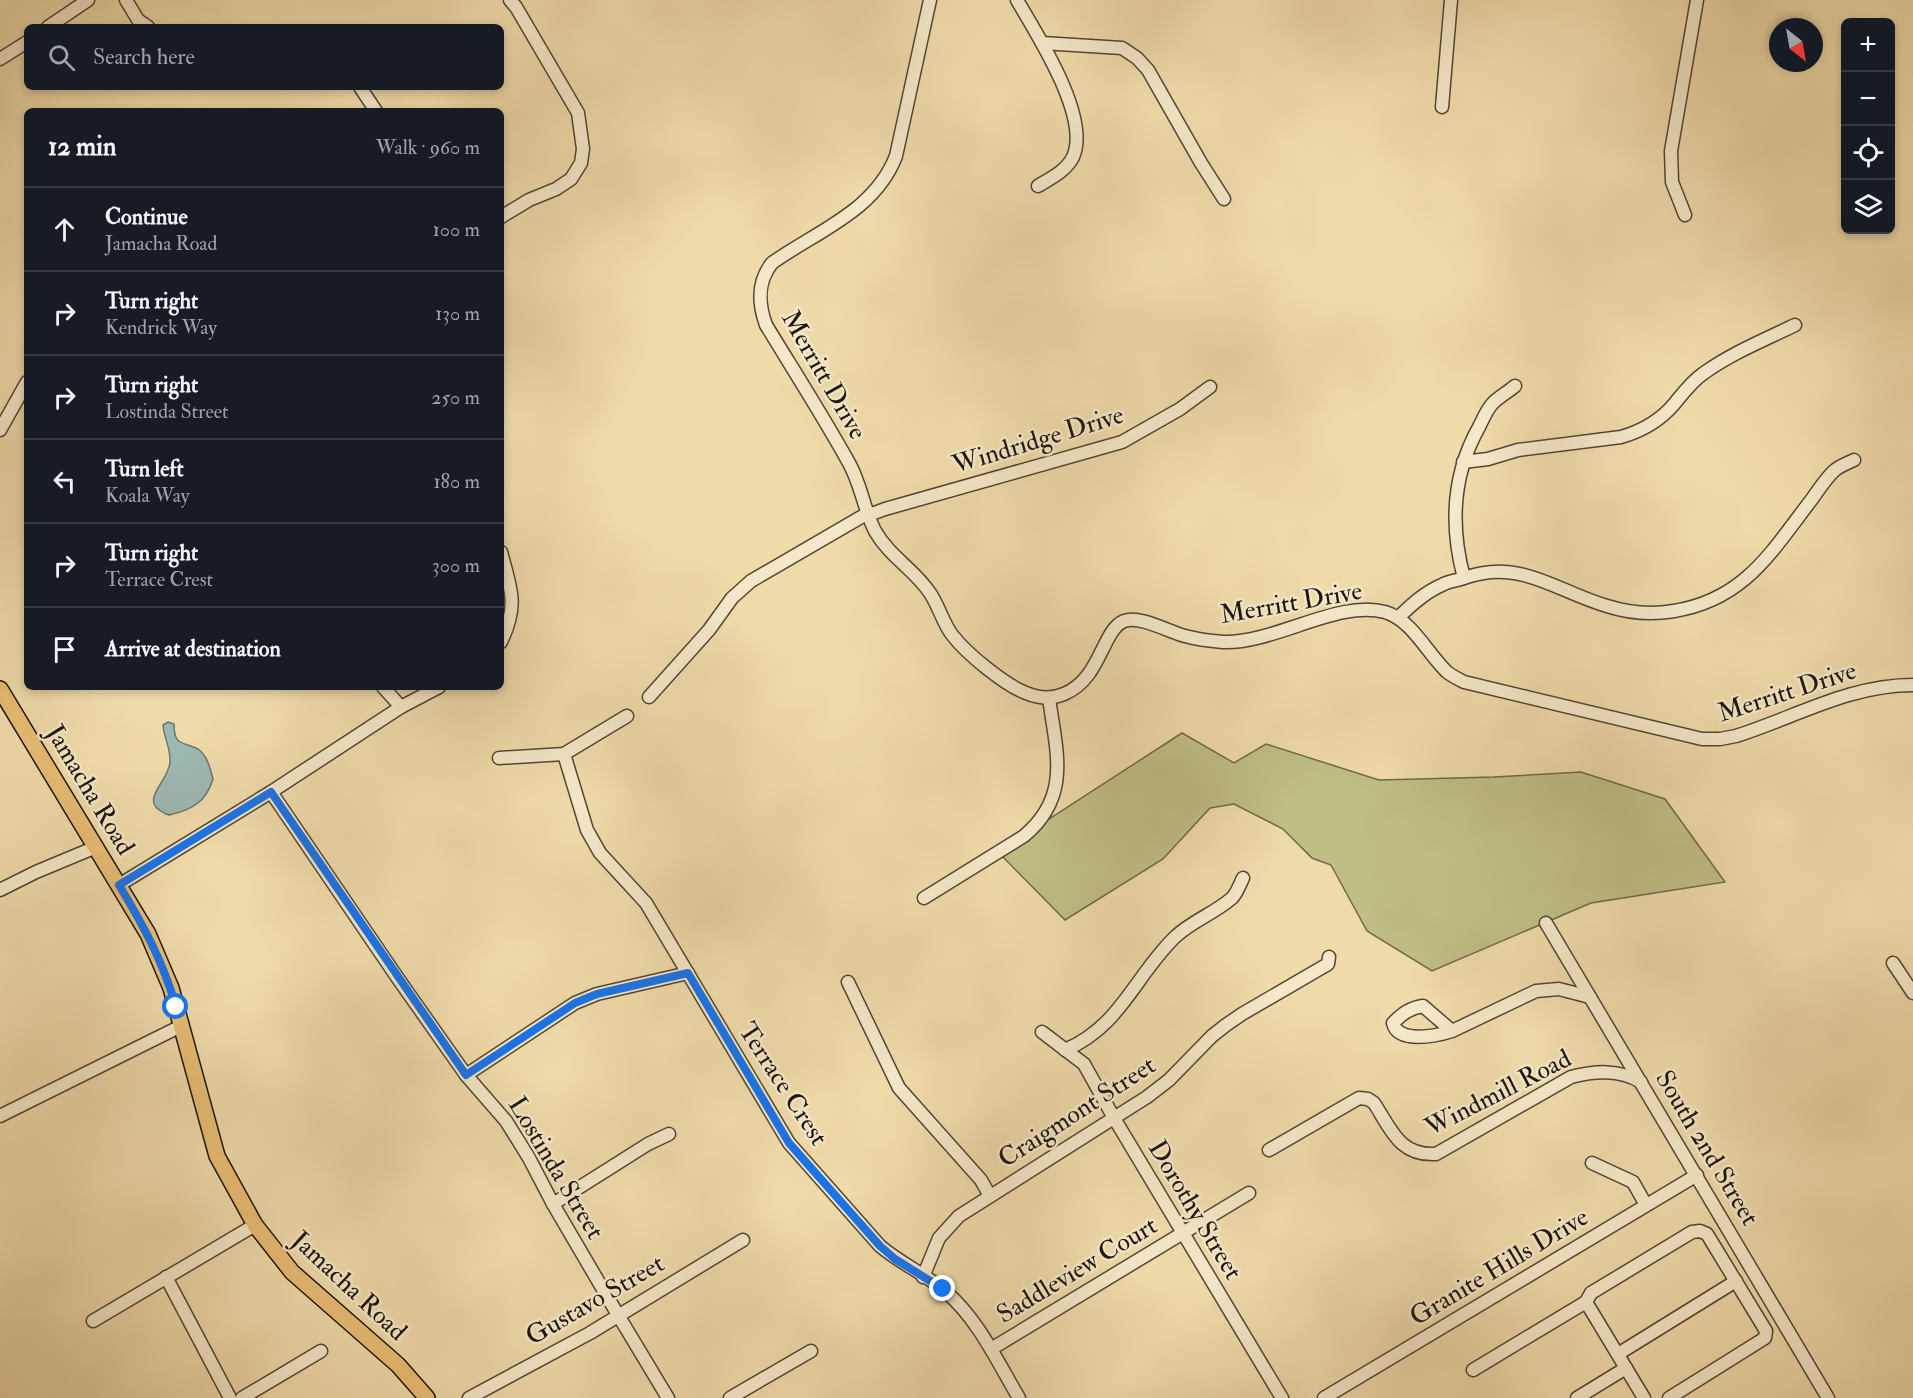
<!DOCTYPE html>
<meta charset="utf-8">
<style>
body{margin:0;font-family:"IM FELL Double Pica",serif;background:#242831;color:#f1f3f6}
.controls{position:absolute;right:18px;top:18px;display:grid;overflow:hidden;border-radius:9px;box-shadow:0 3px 9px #0003}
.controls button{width:54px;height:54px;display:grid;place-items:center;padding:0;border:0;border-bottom:2px solid #363941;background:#171b24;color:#f1f3f6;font:30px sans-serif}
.compass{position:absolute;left:1769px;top:18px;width:54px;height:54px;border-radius:50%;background:#171b24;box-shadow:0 3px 9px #0003;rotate:149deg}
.stop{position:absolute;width:18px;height:18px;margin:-14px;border:4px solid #1a73e8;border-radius:50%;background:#fff}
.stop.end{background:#1a73e8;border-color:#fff;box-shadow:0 2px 6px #0008}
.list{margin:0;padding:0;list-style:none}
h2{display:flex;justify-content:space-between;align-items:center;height:78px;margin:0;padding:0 24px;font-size:26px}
h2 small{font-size:20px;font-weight:400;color:#9ea1a6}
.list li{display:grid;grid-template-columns:39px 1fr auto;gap:18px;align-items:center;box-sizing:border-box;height:84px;padding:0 24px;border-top:2px solid #363941}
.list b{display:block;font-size:22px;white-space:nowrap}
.list p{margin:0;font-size:20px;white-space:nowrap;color:#9ea1a6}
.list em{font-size:20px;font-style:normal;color:#9ea1a6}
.icon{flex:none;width:33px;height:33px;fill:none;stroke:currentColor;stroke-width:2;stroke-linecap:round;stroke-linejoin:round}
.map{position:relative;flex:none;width:1913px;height:1398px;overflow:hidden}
.search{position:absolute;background:#171b24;box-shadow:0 3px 9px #0003;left:24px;top:24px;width:480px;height:66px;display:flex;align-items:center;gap:15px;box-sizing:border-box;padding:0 21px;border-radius:9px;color:#9ea1a6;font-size:22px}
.panel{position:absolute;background:#171b24;box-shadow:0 3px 9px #0003;left:24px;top:108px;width:480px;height:582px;border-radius:9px}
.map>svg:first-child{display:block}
.green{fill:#bfbe84;stroke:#6e6a48;stroke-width:1.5}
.water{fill:#9db8b3;stroke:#697770;stroke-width:1.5}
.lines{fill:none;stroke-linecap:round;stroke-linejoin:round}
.minor-casing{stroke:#514634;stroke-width:15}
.major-casing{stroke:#1c150c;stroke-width:18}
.minor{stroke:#f5e7c8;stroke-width:12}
.major{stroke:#e8bd75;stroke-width:15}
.route{stroke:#1a73e8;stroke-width:8}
.labels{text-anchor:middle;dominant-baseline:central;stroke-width:5;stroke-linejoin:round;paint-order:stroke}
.street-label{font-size:26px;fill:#1c150c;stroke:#f5e7c8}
</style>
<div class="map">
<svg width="1913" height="1398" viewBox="0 0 1913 1398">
<rect width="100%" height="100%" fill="#efdaaa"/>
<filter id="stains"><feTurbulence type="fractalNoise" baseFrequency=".00333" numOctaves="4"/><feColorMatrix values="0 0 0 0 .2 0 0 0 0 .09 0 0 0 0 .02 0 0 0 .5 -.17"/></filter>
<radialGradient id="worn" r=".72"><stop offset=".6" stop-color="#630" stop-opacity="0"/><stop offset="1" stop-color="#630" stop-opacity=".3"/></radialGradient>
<polygon class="green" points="1182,733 1234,763 1266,744 1379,780 1494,777 1581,772 1665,799 1725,882 1591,903 1432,971 1367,931 1331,865 1312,858 1283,829 1234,804 1210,808 1163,859 1065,920 998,852"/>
<path class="water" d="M168 722 174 724C174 747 183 741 198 749 208 756 210 769 213 779 206 802 192 810 169 815 134 802 169 783 170 762 171 749 164 738 163 725Z"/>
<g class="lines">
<defs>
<g id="minor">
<polyline points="126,0 138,20 148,27"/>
<path d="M930 0 896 156C875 211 817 231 772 263 757 282 758 303 766 325 794 371 823 416 849 463 861 484 864 510 875 531 889 556 915 570 930 593 939 606 943 624 953 636 967 654 1005 685 1026 693 1038 698 1052 699 1064 694 1101 679 1102 630 1124 621 1140 615 1169 632 1185 636 1196 639 1211 641 1223 642 1274 644 1339 599 1385 612 1412 620 1427 653 1447 672 1452 676 1458 679 1464 682L1702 739H1720L1736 736C1796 717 1849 685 1913 685"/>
<path d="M1017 0C1037 35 1091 117 1073 157 1066 171 1051 178 1038 186"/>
<polyline points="48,27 88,0"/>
<polyline points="1042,43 1122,48 1137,58 1148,70 1201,163 1224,199"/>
<polyline points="0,59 27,42"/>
<polyline points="360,87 376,111"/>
<polyline points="1442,107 1451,0"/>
<polyline points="1685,215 1672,182 1671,151 1697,0"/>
<polyline points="501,217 529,200 556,189 571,179 581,163 583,149 578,113 516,7 510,0"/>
<polyline points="0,430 27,382"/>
<path d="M1463 462 1488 459 1518 450 1621 437C1642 431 1661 420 1675 403 1684 392 1692 381 1704 373 1732 353 1764 340 1795 325"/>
<polyline points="869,515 885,509 1122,442 1180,409 1210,387"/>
<path d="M501 552C511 590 519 604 501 642"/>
<path d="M1464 578C1450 526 1452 475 1479 427 1483 419 1487 409 1493 403 1499 397 1508 392 1515 386"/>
<path d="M1398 618C1411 605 1425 592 1442 585 1448 581 1456 581 1464 578 1521 558 1555 591 1607 606 1629 613 1651 615 1674 611 1743 600 1770 554 1809 503 1817 493 1824 480 1834 471 1839 466 1848 463 1854 460"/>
<polyline points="383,687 401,707"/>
<polyline points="649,697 709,630 732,598 751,581 868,513"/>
<path d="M564 754 587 830 600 853 646 903 789 1143 880 1246C900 1263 925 1274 945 1291 978 1319 997 1361 1019 1398"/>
<polyline points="499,758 564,754 627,716"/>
<polyline points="271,792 399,980 466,1075 506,1121 529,1158 553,1204 618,1315 668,1398"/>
<polyline points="119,885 271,792 401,707 439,687"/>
<polyline points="0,890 36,872 96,847"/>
<path d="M924 898 1024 836C1072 796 1056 751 1049 698"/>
<polyline points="1546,923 1828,1398"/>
<polyline points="1893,963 1913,993"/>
<polyline points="848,982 899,1088 981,1180 990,1196"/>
<path d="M1452 1031C1437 1036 1398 1044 1393 1023 1403 1013 1410 1008 1423 1006L1452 1031 1536 991 1559 989 1590 997"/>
<polyline points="1042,1032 1084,1064 1114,1118 1282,1398"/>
<path d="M1065 1050C1121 1026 1134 977 1175 937 1192 921 1215 913 1232 898 1237 893 1240 884 1243 878"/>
<polyline points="466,1075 575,1003 597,994 688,973"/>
<polyline points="0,1116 181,1026"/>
<path d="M1269 1150 1359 1098 1368 1099 1374 1103C1391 1129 1399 1156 1436 1154L1571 1077C1595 1071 1619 1069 1641 1082"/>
<polyline points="1592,1163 1633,1182 1646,1205"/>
<polyline points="553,1204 648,1144 669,1134"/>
<polyline points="166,1277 230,1398"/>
<polyline points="923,1277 939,1238 959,1216 1147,1097 1169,1080 1212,1036 1226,1025 1242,1014 1328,964 1329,957"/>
<polyline points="93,1321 255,1225"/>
<polyline points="991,1349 1249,1193"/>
<polyline points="1618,1354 1736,1281"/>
<polyline points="1473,1370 1586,1302"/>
<polyline points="242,1398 321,1351"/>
<polyline points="469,1398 590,1333 743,1240"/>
<polyline points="730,1398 811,1351"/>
<polyline points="1324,1398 1697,1175"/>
<polyline points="1577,1398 1626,1368"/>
<polyline points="1644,1398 1586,1302 1591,1293 1692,1232 1700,1231 1707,1234 1766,1331 1765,1338 1669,1398"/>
</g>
<polyline id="major" points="0,689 148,934 171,988 217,1156 255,1225 292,1272 398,1365 427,1398"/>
</defs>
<use href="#minor" class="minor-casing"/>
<use href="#major" class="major-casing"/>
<use href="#minor" class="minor"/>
<use href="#major" class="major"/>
</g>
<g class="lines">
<path class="route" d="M176 1007C163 961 143 925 119 885L271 792 466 1075 575 1003 597 994 688 973 789 1143 880 1246 895 1259 943 1289"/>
</g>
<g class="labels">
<g class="street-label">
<text transform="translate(824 375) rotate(60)">Merritt Drive</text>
<text transform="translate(1038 440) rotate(-17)">Windridge Drive</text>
<text transform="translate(1291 603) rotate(-10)">Merritt Drive</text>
<text transform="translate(1787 692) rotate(-18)">Merritt Drive</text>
<text transform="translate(90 790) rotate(59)">Jamacha Road</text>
<text transform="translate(783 1084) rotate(57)">Terrace Crest</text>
<text transform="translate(1498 1093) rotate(-27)">Windmill Road</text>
<text transform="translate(1077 1112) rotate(-33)">Craigmont Street</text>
<text transform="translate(1707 1148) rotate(59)">South 2nd Street</text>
<text transform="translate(556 1168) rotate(59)">Lostinda Street</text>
<text transform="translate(1195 1210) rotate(59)">Dorothy Street</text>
<text transform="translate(1499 1267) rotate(-31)">Granite Hills Drive</text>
<text transform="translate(1077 1270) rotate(-31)">Saddleview Court</text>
<text transform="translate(349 1286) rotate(43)">Jamacha Road</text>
<text transform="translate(595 1300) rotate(-30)">Gustavo Street</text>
</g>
</g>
<rect width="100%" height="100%" filter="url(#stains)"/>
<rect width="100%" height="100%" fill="url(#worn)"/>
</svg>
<div class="controls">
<button>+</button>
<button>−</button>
<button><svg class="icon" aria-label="locate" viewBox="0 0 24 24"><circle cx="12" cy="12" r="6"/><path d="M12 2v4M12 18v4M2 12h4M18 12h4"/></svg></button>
<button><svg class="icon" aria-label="layers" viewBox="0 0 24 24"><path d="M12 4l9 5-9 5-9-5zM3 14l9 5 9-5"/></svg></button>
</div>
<svg class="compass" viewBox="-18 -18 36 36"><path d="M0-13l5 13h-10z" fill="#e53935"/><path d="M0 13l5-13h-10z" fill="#9ea1a6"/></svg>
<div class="stop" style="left:176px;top:1007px"></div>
<div class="stop end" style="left:943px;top:1289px"></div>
<div class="search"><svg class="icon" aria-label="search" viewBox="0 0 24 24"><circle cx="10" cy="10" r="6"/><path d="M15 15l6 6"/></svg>Search here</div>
<section class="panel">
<h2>12 min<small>Walk · 960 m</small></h2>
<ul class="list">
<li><svg class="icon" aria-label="ahead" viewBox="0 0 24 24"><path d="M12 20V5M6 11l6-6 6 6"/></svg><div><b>Continue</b><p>Jamacha Road</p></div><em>100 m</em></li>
<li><svg class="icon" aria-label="right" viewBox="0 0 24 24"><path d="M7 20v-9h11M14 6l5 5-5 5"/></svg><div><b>Turn right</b><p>Kendrick Way</p></div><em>130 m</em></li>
<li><svg class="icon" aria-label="right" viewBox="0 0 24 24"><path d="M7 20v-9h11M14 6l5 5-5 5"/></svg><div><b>Turn right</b><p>Lostinda Street</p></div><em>250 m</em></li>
<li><svg class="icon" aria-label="left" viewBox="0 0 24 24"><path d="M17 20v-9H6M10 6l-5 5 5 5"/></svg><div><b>Turn left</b><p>Koala Way</p></div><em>180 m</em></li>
<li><svg class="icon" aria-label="right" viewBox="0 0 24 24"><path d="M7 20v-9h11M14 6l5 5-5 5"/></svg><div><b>Turn right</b><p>Terrace Crest</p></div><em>300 m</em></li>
<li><svg class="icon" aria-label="arrive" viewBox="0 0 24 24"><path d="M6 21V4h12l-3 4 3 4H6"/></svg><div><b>Arrive at destination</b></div></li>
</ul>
</section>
</div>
